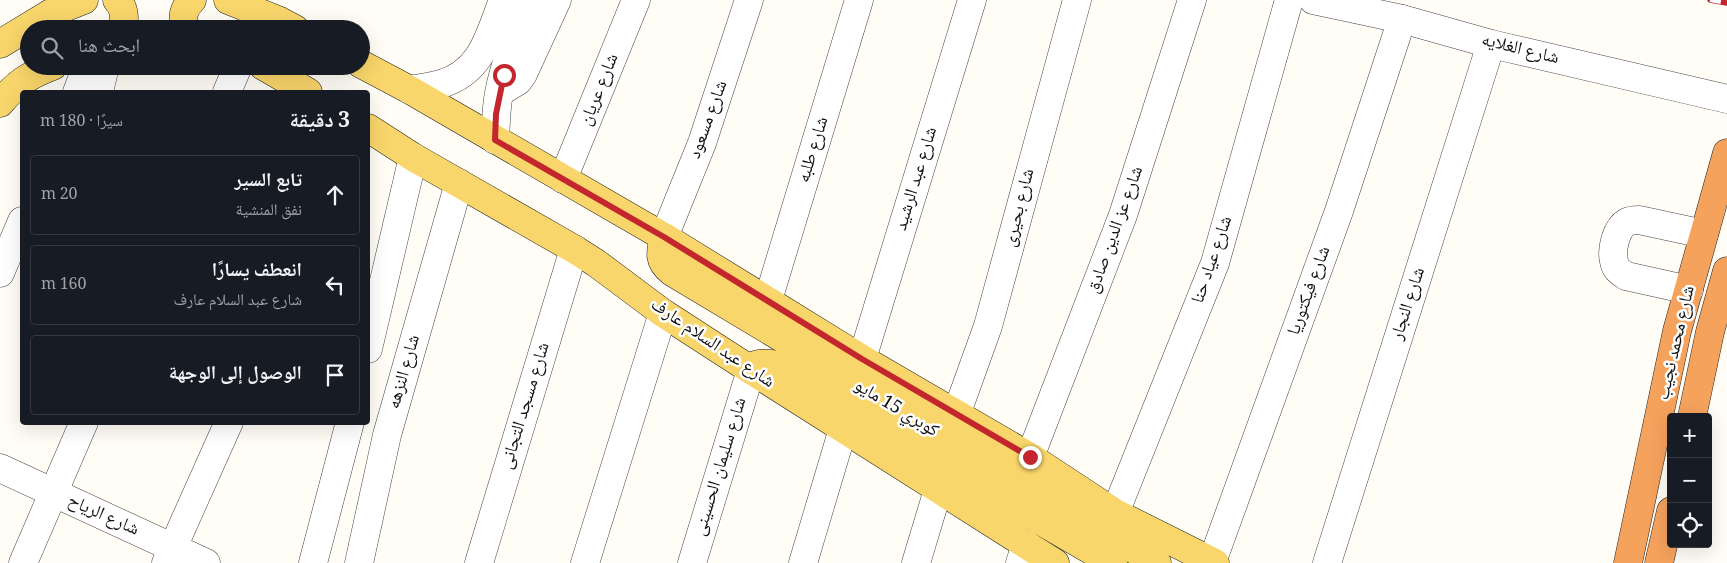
<!DOCTYPE html>
<html lang="ar">
<meta charset="utf-8">
<style>
body{margin:0;font-family:Georgia,"Noto Naskh Arabic",serif;background:#20242c;color:#f1f3f6;direction:rtl}
.controls{position:absolute;right:15px;bottom:15px;display:grid;overflow:hidden;border-radius:5px;box-shadow:0 5px 20px #0002}
.controls button{width:45px;height:45px;display:grid;place-items:center;padding:0;border:0;border-bottom:1px solid #363941;background:#171b24;color:#f1f3f6;font:25px sans-serif}
.stop{position:absolute;width:15px;height:15px;margin:-11px;border:4px solid #c4262e;border-radius:50%;background:#fff}
.stop.end{background:#c4262e;border-color:#fff;box-shadow:0 1px 5px #0008}
.list{margin:0;padding:0;list-style:none}
h2{display:flex;justify-content:space-between;align-items:center;height:65px;margin:0;padding:0 20px;font-size:21px}
h2 small{font-size:16px;font-weight:400;color:#9ea1a6}
.list li{display:grid;grid-template-columns:32px 1fr auto;gap:15px;align-items:center;box-sizing:border-box;height:80px;margin:0 10px 10px;padding:0 10px;border:1px solid #363941;border-radius:5px}
.list b{display:block;font-size:19px;white-space:nowrap}
.list p{margin:0;font-size:16px;white-space:nowrap;color:#9ea1a6}
.list em{font-size:16px;font-style:normal;color:#9ea1a6}
.icon{flex:none;width:28px;height:28px;fill:none;stroke:currentColor;stroke-width:2;stroke-linecap:round;stroke-linejoin:round}
.map{position:relative;flex:none;width:1727px;height:563px;overflow:hidden;direction:ltr}
.search{position:absolute;background:#171b24;box-shadow:0 5px 20px #0002;left:20px;top:20px;width:350px;height:55px;display:flex;align-items:center;gap:12px;box-sizing:border-box;padding:0 18px;border-radius:28px;color:#9ea1a6;font-size:19px}
.panel{position:absolute;background:#171b24;box-shadow:0 5px 20px #0002;left:20px;top:90px;width:350px;height:335px;border-radius:5px;direction:rtl}
.map>svg:first-child{display:block}
.lines{fill:none;stroke-linecap:round;stroke-linejoin:round}
.minor-casing{stroke:#444;stroke-width:29}
.major-casing{stroke:#222;stroke-width:29}
.highway-casing{stroke:#222;stroke-width:29}
.minor{stroke:#fff;stroke-width:28}
.major{stroke:#f9d66b;stroke-width:28}
.highway{stroke:#f5a25d;stroke-width:28}
.rail-casing{stroke:#c4262e;stroke-width:5.5}
.rail{stroke:#fff;stroke-width:4;stroke-dasharray:11;stroke-linecap:butt}
.route{stroke:#c4262e;stroke-width:6}
.labels{text-anchor:middle;dominant-baseline:central;stroke-width:5;stroke-linejoin:round;paint-order:stroke}
.street-label{font-size:18px;fill:#111;stroke:#fff}
</style>
<div class="map">
<svg width="1727" height="563" viewBox="0 0 1727 563">
<rect width="100%" height="100%" fill="#fffdf5"/>
<g class="lines">
<defs>
<g id="minor">
<polyline points="1313,0 1402,19 1491,44 1727,99"/>
<path d="M410 90C420 88 431 87 441 84 482 72 489 36 503 0"/>
<polyline points="503,90 518,81 523,74 557,0"/>
<polyline points="77,92 87,66"/>
<polyline points="99,92 105,66"/>
<polyline points="227,92 238,66"/>
<path d="M495 140C496 124 496 108 499 93 505 61 519 30 531 0"/>
<polyline points="563,179 636,0"/>
<polyline points="664,237 702,143 749,0"/>
<polyline points="0,273 22,221"/>
<path d="M1689 290 1626 276C1620 272 1615 269 1614 261 1611 250 1616 228 1627 222 1631 220 1635 220 1639 220L1704 234"/>
<polyline points="768,300 859,0"/>
<polyline points="368,349 413,157"/>
<polyline points="862,359 972,0"/>
<polyline points="956,415 988,326 1077,0"/>
<polyline points="1030,457 1123,215 1192,0"/>
<polyline points="0,468 206,563"/>
<polyline points="1115,513 1215,263 1289,0"/>
<polyline points="1212,562 1339,211 1402,19"/>
<polyline points="23,563 84,422"/>
<polyline points="166,563 229,422"/>
<polyline points="313,563 350,422"/>
<polyline points="359,563 387,435 459,183"/>
<polyline points="479,563 574,249"/>
<polyline points="585,563 663,313"/>
<polyline points="692,563 751,370"/>
<polyline points="803,563 843,429"/>
<polyline points="916,563 938,490"/>
<polyline points="1020,563 1026,544"/>
<polyline points="1327,563 1491,44"/>
</g>
<g id="major">
<path d="M117 0C125 8 125 18 123 29"/>
<polyline points="228,0 280,21 295,29"/>
<path d="M185 29C182 17 183 9 192 0"/>
<polyline points="0,44 51,13 84,0"/>
<polyline points="361,64 410,90 664,237 862,359 1030,457 1115,513 1215,563"/>
<polyline points="263,66 308,92"/>
<path d="M0 103C17 83 29 75 53 66"/>
<polyline points="368,128 413,157 574,249 596,263 663,313 751,370 1055,563"/>
<path d="M664 237C660 253 658 261 672 272L797 347 848 380 956 445 1157 563"/>
<path d="M751 370 755 365C770 361 783 366 796 373L922 452 1113 563"/>
</g>
<g id="highway">
<polyline points="1692,417 1710,332 1727,271"/>
<polyline points="1628,563 1677,331 1727,153"/>
<polyline points="1659,563 1671,511"/>
</g>
</defs>
<use href="#minor" class="minor-casing"/>
<use href="#major" class="major-casing"/>
<use href="#highway" class="highway-casing"/>
<use href="#minor" class="minor"/>
<use href="#major" class="major"/>
<use href="#highway" class="highway"/>
<defs>
<polyline id="rail" points="1710,0 1727,3"/>
</defs>
<use href="#rail" class="rail-casing"/>
<use href="#rail" class="rail"/>
</g>
<g class="lines">
<polyline class="route" points="504,75 496,114 495,140 664,237 862,359 1030,457"/>
</g>
<g class="labels">
<g class="street-label">
<text transform="translate(1520 50) rotate(14)">شارع الغلايه</text>
<text transform="translate(600 90) rotate(-68)">شارع عريان</text>
<text transform="translate(709 120) rotate(-70)">شارع مسعود</text>
<text transform="translate(814 150) rotate(-73)">شارع طلبه</text>
<text transform="translate(917 179) rotate(-73)">شارع عبد الرشيد</text>
<text transform="translate(1020 208) rotate(-76)">شارع بحيرى</text>
<text transform="translate(1116 230) rotate(-70)">شارع عز الدين صادق</text>
<text transform="translate(1213 260) rotate(-71)">شارع عياد حنا</text>
<text transform="translate(1310 291) rotate(-70)">شارع فيكتوريا</text>
<text transform="translate(1409 304) rotate(-72)">شارع النجار</text>
<text transform="translate(1677 343) rotate(-77)">شارع محمد نجيب</text>
<text transform="translate(712 344) rotate(34)">شارع عبد السلام عارف</text>
<text transform="translate(405 372) rotate(-74)">شارع النزهه</text>
<text transform="translate(526 406) rotate(-73)">شارع مسجد التجانى</text>
<text transform="translate(896 409) rotate(31)">كوبري 15 مايو</text>
<text transform="translate(721 467) rotate(-73)">شارع سليمان الحسينى</text>
<text transform="translate(103 516) rotate(24)">شارع الرياح</text>
</g>
</g>
</svg>
<div class="controls">
<button>+</button>
<button>−</button>
<button><svg class="icon" aria-label="locate" viewBox="0 0 24 24"><circle cx="12" cy="12" r="6"/><path d="M12 2v4M12 18v4M2 12h4M18 12h4"/></svg></button>
</div>
<div class="stop" style="left:504px;top:75px"></div>
<div class="stop end" style="left:1030px;top:457px"></div>
<div class="search"><svg class="icon" aria-label="search" viewBox="0 0 24 24"><circle cx="10" cy="10" r="6"/><path d="M15 15l6 6"/></svg>ابحث هنا</div>
<section class="panel">
<h2>3 دقيقة<small>سيرًا · 180 m</small></h2>
<ul class="list">
<li><svg class="icon" aria-label="ahead" viewBox="0 0 24 24"><path d="M12 20V5M6 11l6-6 6 6"/></svg><div><b>تابع السير</b><p>نفق المنشية</p></div><em>20 m</em></li>
<li><svg class="icon" aria-label="left" viewBox="0 0 24 24"><path d="M17 20v-9H6M10 6l-5 5 5 5"/></svg><div><b>انعطف يسارًا</b><p>شارع عبد السلام عارف</p></div><em>160 m</em></li>
<li><svg class="icon" aria-label="arrive" viewBox="0 0 24 24"><path d="M6 21V4h12l-3 4 3 4H6"/></svg><div><b>الوصول إلى الوجهة</b></div></li>
</ul>
</section>
</div>
